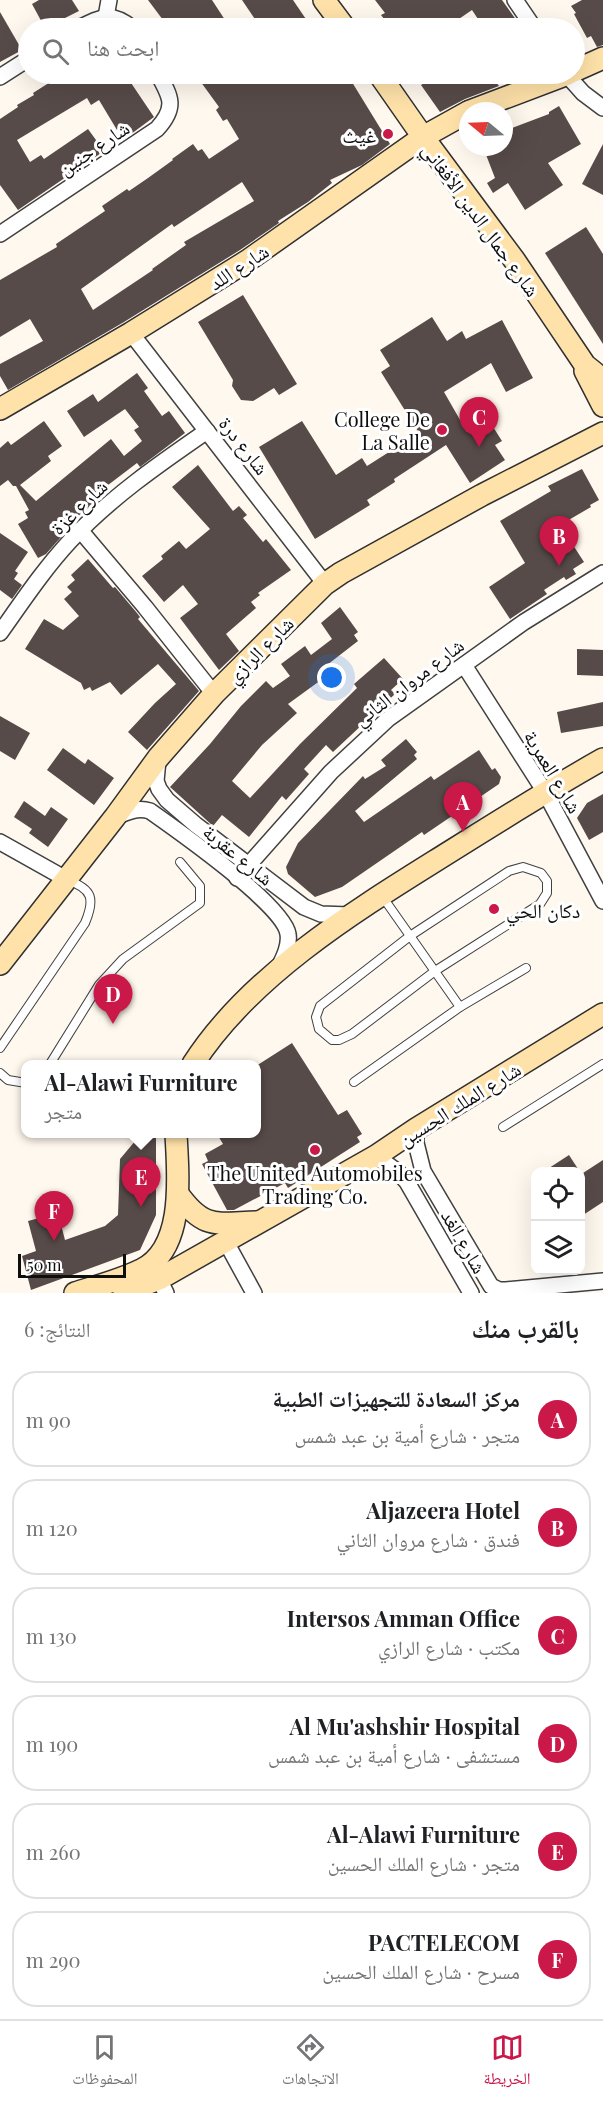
<!DOCTYPE html>
<html lang="ar">
<meta charset="utf-8">
<style>
body{margin:0;font-family:"Playfair Display","Noto Naskh Arabic",serif;background:#f2f2f2;color:#202124;direction:rtl}
.controls{position:absolute;right:18px;bottom:18px;display:grid;overflow:hidden;border-radius:12px;box-shadow:0 6px 24px #0002}
.controls button{width:54px;height:54px;display:grid;place-items:center;padding:0;border:0;border-bottom:2px solid #e0e0e0;background:#fff;color:#202124;font:30px sans-serif}
.compass{position:absolute;left:459px;top:102px;width:54px;height:54px;border-radius:50%;background:#fff;box-shadow:0 6px 24px #0002;rotate:289deg}
.scale{position:absolute;left:18px;bottom:15px;width:108px;box-sizing:border-box;padding-left:6px;border:3px solid #0e0e0e;border-top:0;font-size:16px;line-height:21px;white-space:nowrap;color:#0e0e0e;-webkit-text-stroke:4px #fff;paint-order:stroke}
.you{position:absolute;left:332px;top:678px;width:21px;height:21px;margin:-15px;border:4px solid #fff;border-radius:50%;background:#1a73e8;box-shadow:0 0 0 9px #1a73e833}
.badge{display:grid;place-items:center;width:39px;height:39px;border-radius:50%;background:#ca1949;color:#fff;font-size:20px;font-weight:700}
.pin{position:absolute;translate:-50% -50px;filter:drop-shadow(0 2px 3px #0008)}
.pin::after{content:'';position:absolute;top:32px;width:21px;height:18px;background:inherit;clip-path:polygon(0 0,100% 0,50% 100%)}
.popup{position:absolute;left:21px;top:1060px;width:240px;height:78px;box-sizing:border-box;display:grid;place-content:center;border-radius:12px;background:#fff;filter:drop-shadow(0 2px 4px #0005);font-size:20px;white-space:nowrap;color:#757577}
.popup b{font-size:22px;color:#202124}
.popup::after{content:'';position:absolute;left:50%;top:100%;margin-left:-12px;border:12px solid transparent;border-top-color:#fff}
.list{margin:0;padding:0;list-style:none}
h2{display:flex;justify-content:space-between;align-items:center;height:78px;margin:0;padding:0 24px;font-size:26px}
h2 small{font-size:20px;font-weight:400;color:#757577}
.list li{display:grid;grid-template-columns:39px 1fr auto;gap:18px;align-items:center;box-sizing:border-box;height:96px;margin:0 12px 12px;padding:0 12px;border:2px solid #e0e0e0;border-radius:24px}
.list b{display:block;font-size:22px;white-space:nowrap}
.list p{margin:0;font-size:20px;white-space:nowrap;color:#757577}
.list em{font-size:20px;font-style:normal;color:#757577}
.icon{flex:none;width:33px;height:33px;fill:none;stroke:currentColor;stroke-width:2;stroke-linecap:round;stroke-linejoin:round}
.map{position:relative;flex:none;width:603px;height:1293px;overflow:hidden;direction:ltr}
.search{position:absolute;background:#fff;box-shadow:0 6px 24px #0002;left:18px;right:18px;top:18px;height:66px;display:flex;align-items:center;gap:15px;box-sizing:border-box;padding:0 21px;border-radius:33px;color:#757577;font-size:22px}
.sheet{height:726px;background:#fff}
nav{display:flex;justify-content:space-around;align-items:center;box-sizing:border-box;height:84px;border-top:2px solid #e0e0e0;background:#fff;font-size:16px;color:#757577}
nav a{display:grid;justify-items:center;gap:3px}
nav .on{color:#ca1949}
.map>svg:first-child{display:block}
.building{fill:#574b49;fill-rule:evenodd}
.lines{fill:none;stroke-linecap:round;stroke-linejoin:round}
.lane-casing{stroke:#414141;stroke-width:10}
.street-casing{stroke:#414141;stroke-width:18}
.secondary-casing{stroke:#303030;stroke-width:24}
.lane{stroke:#fff;stroke-width:8}
.street{stroke:#fff;stroke-width:15}
.secondary{stroke:#ffe2a9;stroke-width:21}
.poi-dot{fill:#ca1949;stroke:#fff;stroke-width:2}
.labels{text-anchor:middle;dominant-baseline:central;stroke-width:6;stroke-linejoin:round;paint-order:stroke}
.poi-label{font-size:20px;fill:#0e0e0e;stroke:#fff;text-anchor:end}
.street-label{font-size:20px;fill:#0e0e0e;stroke:#fff}
</style>
<div class="map">
<svg width="603" height="1293" viewBox="0 0 603 1293">
<rect width="100%" height="100%" fill="#fff8ee"/>
<g class="building">
<polygon points="39,0 72,0 79,11 45,28 32,4"/>
<polygon points="148,0 212,0 227,23 220,28 169,28"/>
<polygon points="242,0 293,0 312,28 261,28"/>
<polygon points="375,0 502,0 522,28 484,28 472,10 453,23 457,28 391,28 381,15 385,13"/>
<polygon points="582,0 603,0 603,45 597,47 591,36 587,38 574,14 576,13 571,6"/>
<polygon points="0,12 22,50 0,62"/>
<polygon points="77,74 125,74 154,117 123,140 99,100 91,105 87,98 17,140 30,162 41,155 44,159 88,129 104,151 18,210 0,185 0,119 18,107 17,105 34,95 33,93 55,79 58,84"/>
<path d="M195 74H347L390 144 362 165 330 180 332 183 308 202 278 221 279 223 240 250 124 322 8 390 0 376V364L43 341 30 319 0 337V280L57 247 56 244 105 211 102 206 127 189 129 191 148 178 173 160 172 159 193 144 198 151 202 149 209 159 239 139 227 119 223 121 216 110 219 107ZM242 182 254 201 184 242 186 245 152 269 153 270 93 310 81 289 172 224 174 227Z"/>
<polygon points="424,74 490,74 499,86 465,99 440,112 421,85 429,80"/>
<polygon points="559,106 581,144 548,163 563,185 525,210 508,183 493,193 487,183 495,178 483,147 504,147 504,131 549,114 549,112"/>
<polygon points="603,144 603,195 582,184"/>
<polygon points="586,227 603,254 603,344 545,253"/>
<polygon points="243,295 297,384 279,395 274,388 253,401 241,400 232,386 233,380 198,322"/>
<polygon points="432,317 447,341 462,331 466,339 502,320 533,378 506,392 491,363 444,392 467,432 488,419 502,441 495,445 505,460 470,483 446,445 394,479 395,482 367,500 370,505 315,539 259,447 302,421 336,475 362,458 367,466 419,433 381,372 390,366 380,350"/>
<polygon points="137,373 148,388 144,391 162,416 169,411 185,433 140,467 137,463 91,498 95,502 59,532 61,537 46,554 38,558 18,524 28,518 25,512 29,510 16,486 13,486 8,480 0,486 0,448 8,441 11,445 44,421 62,446 48,456 51,461 20,485 36,501 111,439 124,456 142,441 134,430 139,427 125,409 84,437 67,411 93,394 98,402"/>
<polygon points="198,465 233,511 239,506 247,515 243,518 263,542 266,539 291,570 258,593 260,595 251,602 256,608 226,634 239,651 219,670 180,618 198,604 183,585 164,602 142,576 163,559 161,556 179,541 186,549 210,529 172,487"/>
<polygon points="582,469 599,500 590,505 591,507 560,525 584,562 573,569 576,574 566,580 564,577 544,590 547,594 510,619 489,587 525,563 500,521 551,491 548,486"/>
<polygon points="0,533 28,552 15,571 18,573 14,579 22,585 12,599 0,590"/>
<polygon points="88,559 113,588 115,587 137,613 140,617 138,619 199,691 147,750 128,732 155,703 176,684 158,664 121,695 110,682 92,691 90,687 84,690 81,683 25,649 44,619 63,630 79,616 64,599 72,592 67,587 75,580 71,575"/>
<polygon points="340,607 358,632 354,635 358,641 327,665 332,672 288,704 297,713 262,745 232,781 250,798 300,744 357,688 354,684 384,658 403,679 391,690 395,694 333,752 326,745 304,769 309,774 286,800 282,796 249,837 222,815 213,826 170,787 210,744 241,706 266,681 273,688 290,676 281,664 305,646 311,655 332,639 321,623"/>
<polygon points="577,649 603,650 603,676 577,675"/>
<polygon points="603,702 603,726 561,733 557,712"/>
<polygon points="0,716 30,733 15,760 0,751"/>
<polygon points="406,739 417,752 414,755 417,759 355,811 364,822 431,776 434,780 479,750 492,770 495,768 501,777 499,784 424,835 422,832 342,887 315,897 288,874 286,867 298,843 363,776 365,779 386,766 381,760"/>
<polygon points="63,748 85,764 88,759 114,778 94,805 47,770"/>
<polygon points="603,794 603,832 589,840 577,818 587,803"/>
<polygon points="24,801 45,816 51,807 68,819 48,847 29,833 32,829 14,817"/>
<polygon points="292,1043 338,1115 347,1110 362,1134 357,1137 360,1142 288,1188 285,1183 234,1210 227,1210 202,1164 208,1161 205,1154 223,1144 217,1134 256,1134 256,1111 261,1108 256,1101 256,1066"/>
<polygon points="141,1134 156,1134 156,1215 140,1250 31,1290 22,1256 36,1251 28,1221 58,1213 65,1240 105,1226 118,1215 120,1159"/>
<polygon points="569,1155 580,1172 543,1172"/>
<polygon points="603,1160 603,1202 580,1217 580,1175"/>
</g>
<g class="lines">
<defs>
<g id="lane">
<polygon points="523,867 541,873 547,881 547,893 540,904 435,971 352,1034 339,1040 332,1040 319,1029 316,1017 320,1006 410,936 509,871"/>
<polyline points="382,896 460,1007"/>
<path d="M0 1048 85 923C95 899 93 889 67 880"/>
<polyline points="50,1064 99,985 123,959 200,903 200,886 180,862"/>
<polyline points="0,1073 8,1080 26,1083"/>
<polyline points="354,1082 460,1007 526,968"/>
<polyline points="503,1127 603,1064"/>
</g>
<g id="street">
<polyline points="515,0 534,28"/>
<polyline points="106,17 109,0"/>
<path d="M79 28C101 17 112 11 132 28"/>
<polyline points="566,74 583,93 603,108"/>
<polyline points="0,77 28,59"/>
<path d="M0 234 157 129C177 107 171 97 158 74"/>
<polyline points="131,333 325,584"/>
<polyline points="80,530 145,607 214,694"/>
<path d="M0 633C22 602 44 569 70 541 110 498 159 464 207 431"/>
<polyline points="464,665 545,792 603,901"/>
<polyline points="158,760 156,781 159,789 167,800 196,825 304,907 321,914 349,915"/>
<path d="M115 817C127 812 137 807 150 811 177 830 284 905 288 934 290 946 283 959 278 969"/>
<polyline points="0,842 66,879"/>
<polyline points="237,878 331,772 388,719 524,622 603,573"/>
<polyline points="416,1129 416,1143 423,1171 491,1286 499,1290 506,1290 603,1281"/>
<polyline points="376,1156 398,1172 407,1182 471,1293"/>
<polyline points="226,1242 254,1293"/>
<polyline points="159,1279 166,1293"/>
</g>
<g id="secondary">
<polyline points="324,0 345,28"/>
<polyline points="574,71 603,58"/>
<polyline points="379,74 423,137 515,261 585,365 595,373 603,383"/>
<polyline points="470,111 568,74"/>
<polyline points="585,371 603,406"/>
<polyline points="0,409 131,333 247,261 423,137 468,112"/>
<polyline points="0,964 115,817 158,758 214,694 325,584 341,573 482,495 603,433"/>
<path d="M193 1064C248 978 350 914 435 861 491 826 546 791 603 759"/>
<path d="M178 1194C204 1230 216 1223 256 1222"/>
<path d="M75 1293C97 1286 121 1280 141 1270 186 1249 178 1174 176 1134"/>
<polyline points="124,1293 159,1279 376,1156 416,1129 603,1014"/>
</g>
</defs>
<use href="#lane" class="lane-casing"/>
<use href="#street" class="street-casing"/>
<use href="#secondary" class="secondary-casing"/>
<use href="#lane" class="lane"/>
<use href="#street" class="street"/>
<use href="#secondary" class="secondary"/>
</g>
<g class="poi-dot">
<circle cx="388" cy="134" r="6"/>
<circle cx="442" cy="430" r="6"/>
<circle cx="494" cy="909" r="6"/>
<circle cx="315" cy="1150" r="6"/>
</g>
<g class="labels">
<g class="poi-label">
<text x="376" y="134">غيث</text>
<text x="430" y="418">College De<tspan x="430" dy="23">La Salle</tspan></text>
<text x="506" y="909" text-anchor="start">دكان الحي</text>
<text x="315" y="1172" text-anchor="middle">The United Automobiles<tspan x="315" dy="23">Trading Co.</tspan></text>
</g>
<g class="street-label">
<text transform="translate(93 147) rotate(-34)">شارع جنين</text>
<text transform="translate(482 219) rotate(54)">شارع جمال الدين الأفغاني</text>
<text transform="translate(238 266) rotate(-33)">شارع اللد</text>
<text transform="translate(245 445) rotate(52)">شارع درة</text>
<text transform="translate(78 506) rotate(-44)">شارع غزة</text>
<text transform="translate(259 649) rotate(-45)">شارع الرازي</text>
<text transform="translate(408 681) rotate(-37)">شارع مروان الثاني</text>
<text transform="translate(554 771) rotate(59)">شارع العمرية</text>
<text transform="translate(239 854) rotate(39)">شارع عقربة</text>
<text transform="translate(459 1103) rotate(-32)">شارع الملك الحسين</text>
<text transform="translate(465 1241) rotate(60)">شارع الغد</text>
</g>
</g>
</svg>
<div class="controls">
<button><svg class="icon" aria-label="locate" viewBox="0 0 24 24"><circle cx="12" cy="12" r="6"/><path d="M12 2v4M12 18v4M2 12h4M18 12h4"/></svg></button>
<button><svg class="icon" aria-label="layers" viewBox="0 0 24 24"><path d="M12 4l9 5-9 5-9-5zM3 14l9 5 9-5"/></svg></button>
</div>
<svg class="compass" viewBox="-18 -18 36 36"><path d="M0-13l5 13h-10z" fill="#e53935"/><path d="M0 13l5-13h-10z" fill="#757577"/></svg>
<div class="scale">50 m</div>
<div class="you"></div>
<div class="pin badge" style="left:463px;top:832px">A</div>
<div class="pin badge" style="left:559px;top:566px">B</div>
<div class="pin badge" style="left:479px;top:447px">C</div>
<div class="pin badge" style="left:113px;top:1024px">D</div>
<div class="pin badge" style="left:141px;top:1207px">E</div>
<div class="popup"><b>Al-Alawi Furniture</b>متجر</div>
<div class="pin badge" style="left:54px;top:1241px">F</div>
<div class="search"><svg class="icon" aria-label="search" viewBox="0 0 24 24"><circle cx="10" cy="10" r="6"/><path d="M15 15l6 6"/></svg>ابحث هنا</div>
</div>
<section class="sheet">
<h2>بالقرب منك<small>النتائج: 6</small></h2>
<ul class="list">
<li><span class="badge">A</span><div><b>مركز السعادة للتجهيزات الطبية</b><p>متجر · شارع أمية بن عبد شمس</p></div><em>90 m</em></li>
<li><span class="badge">B</span><div><b>Aljazeera Hotel</b><p>فندق · شارع مروان الثاني</p></div><em>120 m</em></li>
<li><span class="badge">C</span><div><b>Intersos Amman Office</b><p>مكتب · شارع الرازي</p></div><em>130 m</em></li>
<li><span class="badge">D</span><div><b>Al Mu'ashshir Hospital</b><p>مستشفى · شارع أمية بن عبد شمس</p></div><em>190 m</em></li>
<li><span class="badge">E</span><div><b>Al-Alawi Furniture</b><p>متجر · شارع الملك الحسين</p></div><em>260 m</em></li>
<li><span class="badge">F</span><div><b>PACTELECOM</b><p>مسرح · شارع الملك الحسين</p></div><em>290 m</em></li>
</ul>
</section>
<nav>
<a class="on"><svg class="icon" aria-label="map" viewBox="0 0 24 24"><path d="M3 6l6-2 6 2 6-2v14l-6 2-6-2-6 2zM9 4v14M15 6v14"/></svg>الخريطة</a>
<a><svg class="icon" aria-label="directions" viewBox="0 0 24 24"><path d="M12 3l9 9-9 9-9-9zM9 14v-3h6M13 9l2 2-2 2"/></svg>الاتجاهات</a>
<a><svg class="icon" aria-label="saved" viewBox="0 0 24 24"><path d="M7 4h10v16l-5-4-5 4z"/></svg>المحفوظات</a>
</nav>
